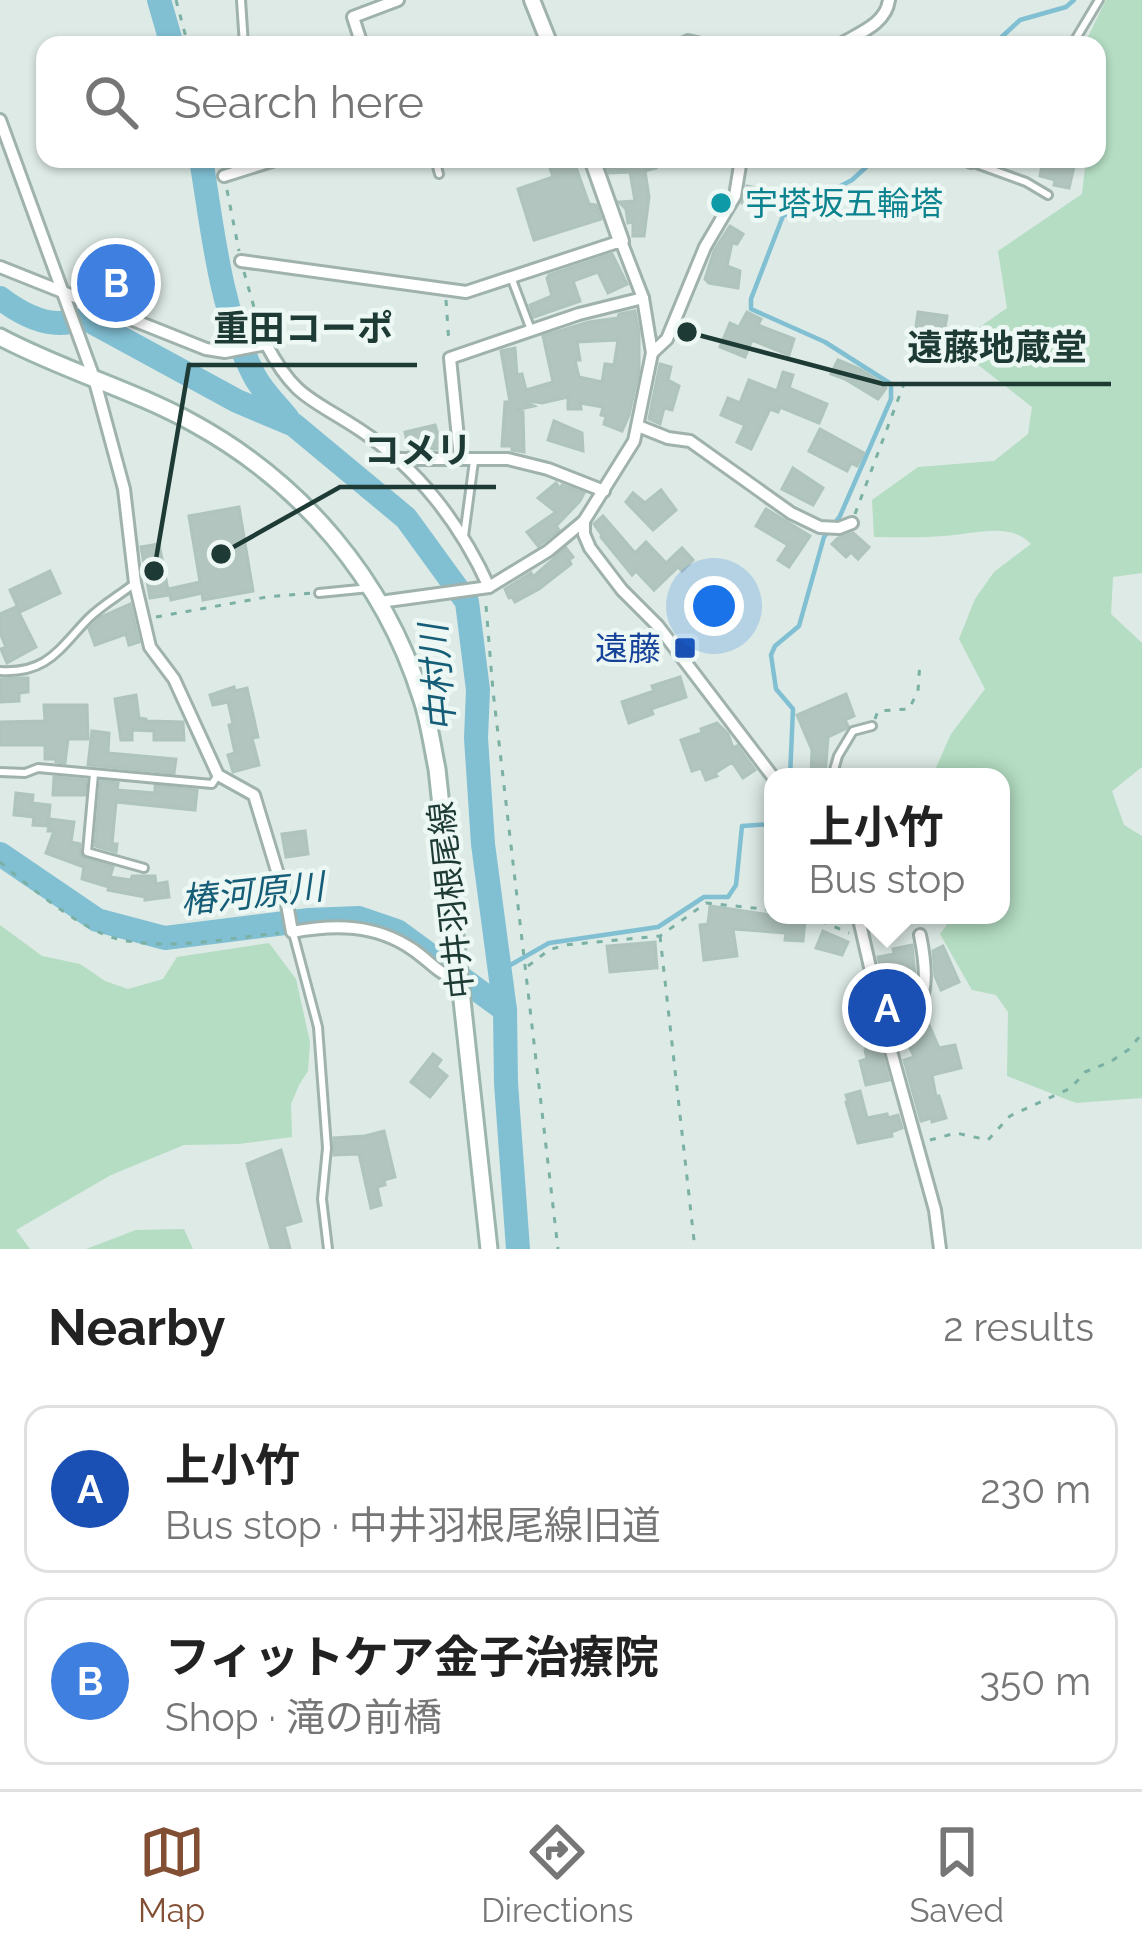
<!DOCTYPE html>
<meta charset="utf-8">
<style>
body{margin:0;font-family:Raleway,"Noto Sans JP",sans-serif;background:#f6f6f6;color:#222}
.you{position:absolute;left:714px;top:606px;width:42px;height:42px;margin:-30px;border:9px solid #fff;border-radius:50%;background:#1a73e8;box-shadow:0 0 0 18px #1a73e833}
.badge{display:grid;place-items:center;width:78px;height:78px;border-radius:50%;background:#834f34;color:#fff;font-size:39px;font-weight:700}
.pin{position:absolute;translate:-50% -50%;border:6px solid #fff;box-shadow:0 3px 12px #0006}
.popup{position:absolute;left:764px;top:768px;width:246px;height:156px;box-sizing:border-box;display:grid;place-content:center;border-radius:24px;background:#fff;filter:drop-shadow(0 3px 9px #0005);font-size:39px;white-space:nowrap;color:#767676}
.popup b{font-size:45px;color:#222}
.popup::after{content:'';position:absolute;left:50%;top:100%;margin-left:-24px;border:24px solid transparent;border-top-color:#fff}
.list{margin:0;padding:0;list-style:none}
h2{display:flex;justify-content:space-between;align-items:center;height:156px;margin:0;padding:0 48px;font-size:51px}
h2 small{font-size:39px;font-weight:400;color:#767676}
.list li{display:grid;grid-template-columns:78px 1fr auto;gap:36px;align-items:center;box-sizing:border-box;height:168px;margin:0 24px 24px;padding:0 24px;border:3px solid #e0e0e0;border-radius:24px}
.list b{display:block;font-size:45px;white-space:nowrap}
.list p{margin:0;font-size:39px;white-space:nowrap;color:#767676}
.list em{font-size:39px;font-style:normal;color:#767676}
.icon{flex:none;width:66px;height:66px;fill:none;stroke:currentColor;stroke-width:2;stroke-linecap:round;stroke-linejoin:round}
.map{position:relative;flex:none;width:1142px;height:1249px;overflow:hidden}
.search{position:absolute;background:#fff;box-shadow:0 3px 9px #0004;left:36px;right:36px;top:36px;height:132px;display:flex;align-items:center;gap:30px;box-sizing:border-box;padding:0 42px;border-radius:24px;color:#767676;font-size:45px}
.sheet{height:540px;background:#fff}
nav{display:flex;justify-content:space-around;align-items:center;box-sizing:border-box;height:168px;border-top:3px solid #e0e0e0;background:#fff;font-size:33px;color:#767676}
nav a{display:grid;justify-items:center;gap:6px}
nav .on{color:#834f34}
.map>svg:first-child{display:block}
.green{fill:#b4ddc3}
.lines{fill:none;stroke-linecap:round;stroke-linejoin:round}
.stream{stroke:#81bfd3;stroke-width:4.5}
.river{stroke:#81bfd3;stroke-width:24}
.building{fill:#b2c5bf;stroke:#afc4bd;stroke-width:3;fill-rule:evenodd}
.service-casing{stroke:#a0b2ad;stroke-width:12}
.minor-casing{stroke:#a0b2ad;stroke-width:16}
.tertiary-casing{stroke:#a0b2ad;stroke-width:20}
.secondary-casing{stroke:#9cb6af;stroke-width:21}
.path{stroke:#7bb0a4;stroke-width:3;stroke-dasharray:6 9;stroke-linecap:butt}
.service{stroke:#fff;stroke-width:6}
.minor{stroke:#fff;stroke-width:10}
.tertiary{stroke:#fff;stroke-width:14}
.secondary{stroke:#fff;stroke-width:15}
.culture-dot{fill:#0f9aa8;stroke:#edf7f3;stroke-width:4.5}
.transit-dot{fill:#1a4fb4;stroke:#edf7f3;stroke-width:4.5}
.labels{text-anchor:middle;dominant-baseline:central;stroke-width:9;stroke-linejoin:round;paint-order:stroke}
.culture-label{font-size:33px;fill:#0d838f;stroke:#edf7f3;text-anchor:start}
.transit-label{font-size:33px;fill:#164399;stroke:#edf7f3;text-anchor:end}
.street-label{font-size:33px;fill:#1e3a35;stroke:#edf7f3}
.water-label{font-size:36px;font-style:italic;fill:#165e78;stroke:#edf7f3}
.leader{fill:none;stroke:#1e3a35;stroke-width:4.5}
.callout-dot{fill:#1e3a35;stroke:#edf7f3;stroke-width:4.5}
.callout-label{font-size:36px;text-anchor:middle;font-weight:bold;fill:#1e3a35;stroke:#edf7f3;stroke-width:9;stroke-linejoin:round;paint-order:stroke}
</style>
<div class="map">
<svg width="1142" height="1249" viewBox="0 0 1142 1249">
<rect width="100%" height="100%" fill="#ddeae5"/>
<g class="green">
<path d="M1106 0H1142V573L1113 577 1111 614 1142 643V767L1112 791 1124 825 1142 836V1098L1076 1103 1007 1076 1008 1012 996 995 972 990 940 934 954 915H1001V777H898L934 772 951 734 985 689 959 639 975 599 994 572 1031 544C1010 521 971 535 944 536 921 538 897 537 874 537L872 500 918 467 994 461 1028 434 1032 407 977 364 961 340 1007 308 998 251 1082 194 1086 159H1097V45H1084Z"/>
<polygon points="0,925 42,956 80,964 105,981 128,989 163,979 177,957 269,943 296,979 310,1042 308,1071 299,1085 291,1104 292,1137 239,1144 184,1145 111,1175 16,1230 30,1249 0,1249"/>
<polygon points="184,1229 193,1249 86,1249 136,1230"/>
</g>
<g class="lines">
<g class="stream">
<polyline points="993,45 1020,20 1066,7 1074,0"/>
<polyline points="790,777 793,709 776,689 771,655 775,646 799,626 824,537 840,516 891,399 891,384 825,342 751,309 751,299 783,216 852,180 875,159"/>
<polyline points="500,971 549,943 658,927 704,897 728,897 736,885 742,826 773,824"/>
</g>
<g class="river">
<polyline points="159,0 172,45"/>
<path d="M201 159C213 231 220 310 254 375 262 391 277 405 288 419"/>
<path d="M0 298C17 311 37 323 59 323 71 323 77 319 90 321L237 401 294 425 406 518 467 602 478 690 476 738 483 844 505 1010 506 1083 518 1249"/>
<polyline points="0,854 97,920 165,938 309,920 359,918 397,931 505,1010"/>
</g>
</g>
<g class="building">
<polygon points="547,159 573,159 589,204 596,205 601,219 534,240 518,189 553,177"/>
<polygon points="604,159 654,159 656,168 645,171 649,197 644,236 633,236 633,222 628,223 626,209 619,202 635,201 630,172 609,173"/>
<polygon points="1043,160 1074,167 1069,188 1054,185 1055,180 1040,176"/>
<polygon points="747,186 776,192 772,210 754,208 742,203"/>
<polygon points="730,226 743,234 737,244 732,243 727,266 740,271 738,288 709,283 705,279 714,251"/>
<polygon points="126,241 139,288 136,289 131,280 109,294 103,285 125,271 112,250"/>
<polygon points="612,254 627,284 608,293 598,272 573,281 580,301 534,317 530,305 552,296 547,278 549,275"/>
<path d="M635 311 639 333V370L629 415 622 431 604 424 606 416 601 415 603 407 580 403 581 409H568V397L542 403 528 401V403L534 406 516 410 523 412 524 452 512 450V446H502L505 402H510L501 351 515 348 517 375 522 374 526 390 553 382 543 336 589 322 618 318 619 314ZM618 340 614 365 605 364 602 382 579 377 575 360H580L577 342Z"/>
<polygon points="747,312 761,319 758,325 794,339 789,355 752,340 745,357 720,347 730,323 739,327"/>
<polygon points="918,312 947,316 943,338 915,334"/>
<polygon points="838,360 860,369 884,384 886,388 878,399 845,379 831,374"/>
<polygon points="660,364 671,367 668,380 679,386 672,410 664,408 660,424 649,419"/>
<polygon points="783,372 793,375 789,388 827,404 819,423 780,407 778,412 770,409 751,449 737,442 745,425 721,415 728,398 740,403 749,380 777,391"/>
<polygon points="554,421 582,433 583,451 548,440"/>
<polygon points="435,425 442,449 409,449 405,432"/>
<polygon points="820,429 864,453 857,466 851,463 847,471 809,451"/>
<polygon points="793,468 823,488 813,505 782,489"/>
<polygon points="556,483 560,489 562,485 584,493 580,501 556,526 559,530 538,546 527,532 556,512 538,498"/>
<polygon points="661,490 676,510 653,530 626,502 633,493 645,503"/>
<polygon points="239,507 253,591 203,600 202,593 171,600 169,589 200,582 189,516"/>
<polygon points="766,509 810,536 789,567 778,560 788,545 756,526"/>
<polygon points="603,516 635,553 646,542 666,563 682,548 693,560 682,571 678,567 654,590 636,571 632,575 601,537 602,535 594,524"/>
<polygon points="853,533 869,547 858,559 851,552 846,557 832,544 838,538"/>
<polygon points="159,544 169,595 150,598 141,547"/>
<polygon points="566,548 573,557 569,560 571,564 539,589 515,602 512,597 509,598 505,589 531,573 533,577"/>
<polygon points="50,571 60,593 20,612 10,590"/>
<polygon points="130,604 139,642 129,645 126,634 95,645 89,629 101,617"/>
<polygon points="16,607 36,647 7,663 1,649 6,647 0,633 0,614"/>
<polygon points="680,677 686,697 651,709 653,714 629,723 622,702 654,691 652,686"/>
<polygon points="18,678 28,678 28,692 19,693 19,701 1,702 0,679"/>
<polygon points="234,687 235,691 247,688 258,737 252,738 259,765 233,772 228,755 235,753 229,725 233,724 228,702 213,705 210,695"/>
<polygon points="846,694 854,716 845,720 848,726 845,729 828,737 825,777 811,777 812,750 797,715"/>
<polygon points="136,695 139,718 146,719 146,721 183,722 184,740 154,740 154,731 132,730 132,740 121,740 115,699"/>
<polygon points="44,705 87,705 88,739 68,739 65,763 56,762 56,759 45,759 45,745 0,745 0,722 45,721"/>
<polygon points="717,723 728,734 733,748 737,746 755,770 743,778 732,762 715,773 717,776 706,780 701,768 692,771 681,740 702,733 701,729"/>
<polygon points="92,731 109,733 108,753 176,759 174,773 88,765"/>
<polygon points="54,777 86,780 85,795 53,795"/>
<polygon points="101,781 118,783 117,790 155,793 155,786 197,790 195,810 116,802 112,844 117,844 116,852 95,846"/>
<polygon points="16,793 33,795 32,803 50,805 48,826 33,825 34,817 14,815"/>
<polygon points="50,819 74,822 71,842 80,844 80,854 83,858 113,867 110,877 131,880 132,876 155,876 156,884 167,882 169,897 145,900 145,897 108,890 109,887 82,879 84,867 46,853 54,831 48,831"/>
<polygon points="305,831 308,854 286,857 282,834"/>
<polygon points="710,906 805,920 803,941 785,940 786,933 733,929 737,956 704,960 700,925 708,924"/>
<polygon points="823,931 848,942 842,955 816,948"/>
<polygon points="655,942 657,968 610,972 607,946"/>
<polygon points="912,945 915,976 910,977 909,969 882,975 878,957 894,954 893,949"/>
<polygon points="943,946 959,982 941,990 935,976 933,951"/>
<polygon points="927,1020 939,1048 955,1045 961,1068 932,1075 936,1097 939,1096 946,1118 932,1122 931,1118 921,1121 904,1060 914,1057 905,1036 913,1033 911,1030 917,1024"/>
<polygon points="876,1034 889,1080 866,1085 860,1061 867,1059 865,1050"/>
<polygon points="433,1054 441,1060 436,1067 447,1076 430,1097 411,1082"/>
<polygon points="860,1091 867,1118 887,1114 888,1118 898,1115 902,1128 891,1132 892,1136 858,1143 846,1102 848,1101 846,1095"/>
<polygon points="384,1131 395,1177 384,1180 385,1185 377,1187 381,1205 371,1208 359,1154 334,1155 334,1138 365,1136"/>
<polygon points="281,1150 301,1221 284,1226 290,1249 271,1249 247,1164"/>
</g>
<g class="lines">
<defs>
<g id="service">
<polyline points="241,0 244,45"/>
<polyline points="675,45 688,39 716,45"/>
<polyline points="1072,45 1099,0"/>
<polyline points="435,159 439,174"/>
<polyline points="971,162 1026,182 1048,195"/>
<polyline points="511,277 531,330"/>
<polyline points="464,536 474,461"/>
<polyline points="319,593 370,588"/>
<path d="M0 671C47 674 59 649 88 619 102 605 120 595 135 583"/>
<polyline points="0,772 25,773 38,768 212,784 218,775"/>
<polyline points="94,774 87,852 144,868"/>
<polyline points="832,777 838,756 853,731 872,726"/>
<polyline points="293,933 318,1027 327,1148 322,1199 328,1249"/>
</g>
<g id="minor">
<polyline points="362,45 353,17 398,0"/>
<path d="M839 45C859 33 886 24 889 0"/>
<polyline points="1034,45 1034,44"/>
<path d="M0 120 94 378 124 489 135 583 150 647 174 679 218 775 254 795 287 904 292 932C335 924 375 924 412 949 430 961 437 973 459 981"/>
<polyline points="964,159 971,162 972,159"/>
<polyline points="224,176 278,159"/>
<polyline points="241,261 466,292 621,241 643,298 652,353 634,441 584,521 584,534 590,548 622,590 658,626 773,777"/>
<path d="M0 267 206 349 225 352 266 344C296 400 312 398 360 430 418 468 461 525 489 587"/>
<polyline points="652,353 667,339 705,247 735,196 741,159"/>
<polyline points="638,426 668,438 690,441 791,513 820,527 839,528 852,523"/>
<polyline points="460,458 450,358 579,314 643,298"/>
<polyline points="397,459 508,459 548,469 604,491"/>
<polyline points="380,602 489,587 548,551 584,521"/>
<polyline points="858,915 881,1015 935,1210 940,1249"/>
<path d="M887 1035C930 1012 929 979 920 935"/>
</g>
<g id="tertiary">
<polyline points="532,0 550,45"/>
<polyline points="592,159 621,241"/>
</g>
<path id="secondary" d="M0 337C62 370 131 389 193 423 301 482 384 579 421 697 429 720 432 745 437 769L489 1249"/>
</defs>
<use href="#service" class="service-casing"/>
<use href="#minor" class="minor-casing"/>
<use href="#tertiary" class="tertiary-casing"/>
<use href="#secondary" class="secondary-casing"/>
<g class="path">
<polyline points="176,0 188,45"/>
<polyline points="227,190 239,251"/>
<polyline points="244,272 261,332"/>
<polyline points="446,300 449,344"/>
<polyline points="855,514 905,381"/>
<polyline points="486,606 493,691 558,1249"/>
<polyline points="156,617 267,597 312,593"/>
<polyline points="875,719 878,711 909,709 918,691 920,661"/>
<path d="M0 862C28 886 83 931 118 939 169 951 228 938 279 933"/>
<polyline points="807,915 849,933"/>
<polyline points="660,936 695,1249"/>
<polyline points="528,966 549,950 565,945 660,936 706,903 773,910"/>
<polyline points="930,1140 956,1133 988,1140 1010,1116 1071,1088 1085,1072 1110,1062 1128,1050 1142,1034"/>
</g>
<use href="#service" class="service"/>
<use href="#minor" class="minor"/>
<use href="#tertiary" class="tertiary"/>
<use href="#secondary" class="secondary"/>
</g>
<circle class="culture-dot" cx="721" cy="203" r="12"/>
<rect class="transit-dot" x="673" y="636" width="24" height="24" rx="6"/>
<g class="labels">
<g class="culture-label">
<text x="745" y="203">宇塔坂五輪塔</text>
</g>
<g class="transit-label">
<text x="661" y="648">遠藤</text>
</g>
<g class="street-label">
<text transform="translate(451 900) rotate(-96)">中井羽根尾線</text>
</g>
<g class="water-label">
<text transform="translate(437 678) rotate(-95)">中村川</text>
<text transform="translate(252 893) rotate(-6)">椿河原川</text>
</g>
</g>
<path class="leader" d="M154 571L189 365H417M687 332L883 384H1111M221 554L340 487H496"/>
<g class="callout-dot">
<circle cx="154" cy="571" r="12"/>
<circle cx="687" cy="332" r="12"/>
<circle cx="221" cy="554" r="12"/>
</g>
<g class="callout-label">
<text x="303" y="341">重田コーポ</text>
<text x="997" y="360">遠藤地蔵堂</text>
<text x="418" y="463">コメリ</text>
</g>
</svg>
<div class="you"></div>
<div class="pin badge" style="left:887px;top:1008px;background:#1a4fb4">A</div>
<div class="popup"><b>上小竹</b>Bus stop</div>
<div class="pin badge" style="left:116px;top:283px;background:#3f7fe0">B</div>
<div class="search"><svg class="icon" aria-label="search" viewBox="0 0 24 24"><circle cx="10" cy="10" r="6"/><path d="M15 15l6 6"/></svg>Search here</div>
</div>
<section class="sheet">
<h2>Nearby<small>2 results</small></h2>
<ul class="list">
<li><span class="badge" style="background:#1a4fb4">A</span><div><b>上小竹</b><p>Bus stop · 中井羽根尾線旧道</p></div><em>230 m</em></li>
<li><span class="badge" style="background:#3f7fe0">B</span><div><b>フィットケア金子治療院</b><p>Shop · 滝の前橋</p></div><em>350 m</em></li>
</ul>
</section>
<nav>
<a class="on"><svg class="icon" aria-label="map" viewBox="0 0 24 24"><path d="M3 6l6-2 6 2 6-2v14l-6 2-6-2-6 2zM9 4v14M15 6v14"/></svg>Map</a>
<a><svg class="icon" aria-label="directions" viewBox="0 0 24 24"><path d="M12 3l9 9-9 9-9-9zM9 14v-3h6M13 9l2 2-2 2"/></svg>Directions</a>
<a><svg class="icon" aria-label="saved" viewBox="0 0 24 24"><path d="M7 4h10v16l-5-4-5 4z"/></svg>Saved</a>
</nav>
